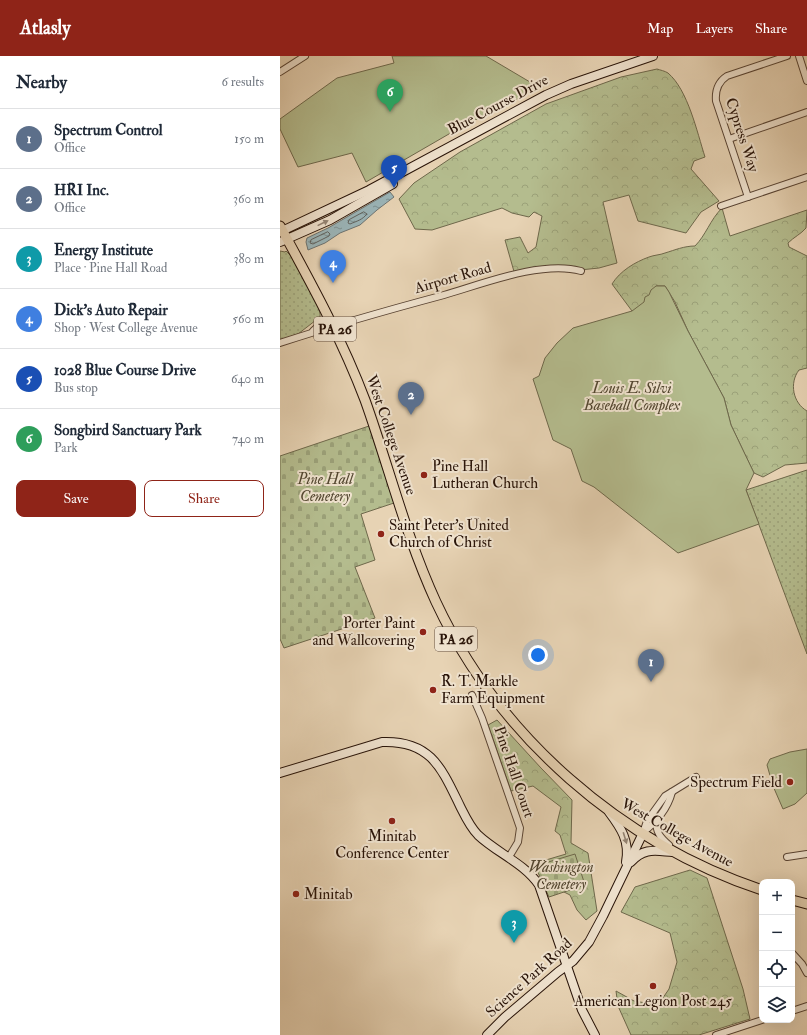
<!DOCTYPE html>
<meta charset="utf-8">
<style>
body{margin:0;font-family:"IM FELL Double Pica",serif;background:#f2f2f3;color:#1f2937}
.controls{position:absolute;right:12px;bottom:12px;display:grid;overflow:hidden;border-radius:8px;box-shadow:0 4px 16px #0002}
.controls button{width:36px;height:36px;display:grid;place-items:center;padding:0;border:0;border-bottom:1px solid #e0e1e3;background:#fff;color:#1f2937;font:20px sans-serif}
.you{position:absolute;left:258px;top:599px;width:14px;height:14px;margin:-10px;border:3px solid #fff;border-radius:50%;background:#1a73e8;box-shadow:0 0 0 6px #1a73e833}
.badge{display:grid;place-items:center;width:26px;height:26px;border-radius:50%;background:#8f2418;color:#fff;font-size:13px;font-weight:700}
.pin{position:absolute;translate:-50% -33px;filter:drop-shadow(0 1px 2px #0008)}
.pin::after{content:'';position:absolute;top:21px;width:14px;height:12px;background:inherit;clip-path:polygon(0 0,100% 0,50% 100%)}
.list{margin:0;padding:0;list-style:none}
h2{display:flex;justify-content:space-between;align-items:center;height:52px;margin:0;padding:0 16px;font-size:17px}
h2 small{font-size:13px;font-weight:400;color:#747a83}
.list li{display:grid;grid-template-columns:26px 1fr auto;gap:12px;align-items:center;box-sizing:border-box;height:60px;padding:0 16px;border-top:1px solid #e0e1e3}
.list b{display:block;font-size:15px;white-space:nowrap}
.list p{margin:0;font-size:13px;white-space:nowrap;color:#747a83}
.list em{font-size:13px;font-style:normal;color:#747a83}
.actions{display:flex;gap:8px;padding:12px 16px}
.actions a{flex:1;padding:9px 0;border:1px solid #8f2418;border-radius:8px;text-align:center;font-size:14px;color:#8f2418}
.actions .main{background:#8f2418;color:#fff}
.icon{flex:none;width:22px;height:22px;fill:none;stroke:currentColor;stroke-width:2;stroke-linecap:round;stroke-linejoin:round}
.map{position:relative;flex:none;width:527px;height:979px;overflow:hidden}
header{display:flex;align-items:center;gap:24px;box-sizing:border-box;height:56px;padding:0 20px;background:#8f2418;color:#fff}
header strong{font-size:19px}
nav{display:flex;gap:22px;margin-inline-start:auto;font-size:14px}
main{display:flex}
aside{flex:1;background:#fff}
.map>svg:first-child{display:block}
.grass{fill:url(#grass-dots);stroke:#6e684b}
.forest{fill:url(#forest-crowns);stroke:#6e684b}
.cemetery{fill:url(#cemetery-stones);stroke:#6e684b}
.green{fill:#b4bc8e;stroke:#6e684b}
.water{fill:url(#water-ripples);stroke:#6d7472}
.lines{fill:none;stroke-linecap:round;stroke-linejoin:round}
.shore{stroke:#626460;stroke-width:1}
.street-casing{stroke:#584333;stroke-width:8}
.secondary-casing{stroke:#281308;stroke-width:10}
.primary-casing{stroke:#281308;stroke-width:11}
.street{stroke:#efe2ce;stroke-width:6}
.secondary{stroke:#efe2ce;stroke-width:8}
.primary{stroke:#e7d3b4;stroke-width:9}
.oneway{fill:#958575}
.poi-dot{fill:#8f2418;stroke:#efe2ce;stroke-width:1.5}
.labels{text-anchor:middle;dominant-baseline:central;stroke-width:4;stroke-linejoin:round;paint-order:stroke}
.shield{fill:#efe2ce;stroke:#645143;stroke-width:1}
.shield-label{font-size:14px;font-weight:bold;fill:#281308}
.street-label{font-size:15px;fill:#281308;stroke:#efe2ce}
.park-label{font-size:15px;font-style:italic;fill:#524630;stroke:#efe2ce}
.poi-label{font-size:15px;fill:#281308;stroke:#efe2ce;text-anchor:start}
</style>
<header>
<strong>Atlasly</strong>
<nav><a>Map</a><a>Layers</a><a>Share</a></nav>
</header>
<main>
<aside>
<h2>Nearby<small>6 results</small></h2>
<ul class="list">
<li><span class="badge" style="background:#5c6f8a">1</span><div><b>Spectrum Control</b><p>Office</p></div><em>150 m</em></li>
<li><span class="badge" style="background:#5c6f8a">2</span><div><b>HRI Inc.</b><p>Office</p></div><em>360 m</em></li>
<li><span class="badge" style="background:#0f9aa8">3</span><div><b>Energy Institute</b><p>Place · Pine Hall Road</p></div><em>380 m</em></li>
<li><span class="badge" style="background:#3f7fe0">4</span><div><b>Dick's Auto Repair</b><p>Shop · West College Avenue</p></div><em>560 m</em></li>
<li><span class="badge" style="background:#1a4fb4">5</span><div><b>1028 Blue Course Drive</b><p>Bus stop</p></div><em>640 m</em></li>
<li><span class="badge" style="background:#2e9e5b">6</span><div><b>Songbird Sanctuary Park</b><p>Park</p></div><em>740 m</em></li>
</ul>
<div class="actions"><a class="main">Save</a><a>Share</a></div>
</aside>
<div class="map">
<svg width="527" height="979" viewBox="0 0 527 979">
<defs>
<pattern id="grass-dots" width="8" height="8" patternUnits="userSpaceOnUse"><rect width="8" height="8" fill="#b4bc8e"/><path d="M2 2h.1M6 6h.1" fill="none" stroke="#9ba179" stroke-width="1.8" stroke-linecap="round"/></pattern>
<pattern id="forest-crowns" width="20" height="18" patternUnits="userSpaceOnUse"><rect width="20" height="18" fill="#b4bc8e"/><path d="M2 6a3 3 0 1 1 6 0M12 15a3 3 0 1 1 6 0" fill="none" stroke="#9ba179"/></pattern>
<pattern id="cemetery-stones" width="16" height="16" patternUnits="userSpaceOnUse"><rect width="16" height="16" fill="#b4bc8e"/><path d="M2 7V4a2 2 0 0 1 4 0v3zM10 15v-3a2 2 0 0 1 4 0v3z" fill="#9ba179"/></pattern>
<pattern id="water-ripples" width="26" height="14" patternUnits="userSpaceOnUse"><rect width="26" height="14" fill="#9bb5b8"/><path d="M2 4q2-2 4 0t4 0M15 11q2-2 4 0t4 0" fill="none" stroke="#7e9294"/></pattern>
</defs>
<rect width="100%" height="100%" fill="#e7d3b4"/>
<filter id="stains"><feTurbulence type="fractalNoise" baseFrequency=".005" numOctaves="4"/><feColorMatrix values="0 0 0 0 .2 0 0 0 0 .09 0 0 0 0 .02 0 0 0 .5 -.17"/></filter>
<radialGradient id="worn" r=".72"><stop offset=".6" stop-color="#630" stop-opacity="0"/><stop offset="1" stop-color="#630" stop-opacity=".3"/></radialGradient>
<g class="grass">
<path d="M0 195 5 196 6 195 11 200C18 213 42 249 40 261L18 278 0 284Z"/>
<polygon points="527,414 527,598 466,434"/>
</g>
<g class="forest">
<path d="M377 13C380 14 385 15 388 17 408 34 417 76 425 101L414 105 411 113 439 145 421 156 406 177 358 165 349 139 323 146 337 207 319 212 300 214 287 212 235 219 225 184 240 181 248 197 256 191 262 160 254 156 249 161 232 157 222 152 152 174 135 173 119 143 134 127 180 96 266 48 341 21Z"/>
<path d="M442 152 450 180 527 154 526 172C521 178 514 181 508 187L509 191 527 200V312L519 314C509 327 513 347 527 355V407L505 409 483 421 474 417 469 407 451 369 444 342 436 327 408 275 395 246 385 230H376L374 252 352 255 332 228C340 215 355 206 369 201 374 199 380 199 385 197 395 194 404 190 415 190 426 179 430 164 442 152Z"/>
<polygon points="217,664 261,712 292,744 291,787 308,797 317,855 306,864 297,854 290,839 264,826 256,807 286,798 280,779 275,775 281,751 253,730 231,735 208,669"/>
<polygon points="410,814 427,822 463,933 470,963 419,979 351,979 338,950 336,935 354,945 378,949 389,933 397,906 390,877 341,856 355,831"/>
</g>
<g class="cemetery">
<polygon points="89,370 114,447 81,458 95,504 75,511 95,562 4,592 0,583 0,400"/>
<polygon points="295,798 305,829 269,841 255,810"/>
</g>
<g class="green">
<polygon points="112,0 206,0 255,29 257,33 181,71 86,126 72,97 18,111 0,73 0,63 57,22 114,7"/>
<polygon points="376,230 385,230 389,236 408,275 436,327 444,342 451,369 474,417 466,434 479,468 398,497 314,431 302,425 291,393 273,384 253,323 259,320 265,302 277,287 293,272 352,255 364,246 365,241 369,239 371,234"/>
<polygon points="527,693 527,737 515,748 503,753 493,730 487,709 490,703 510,696"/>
</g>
<polygon class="water" points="110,136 114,141 97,154 80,169 60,177 45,187 28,194 26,186 27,182 48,172"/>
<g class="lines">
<g class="shore">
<path d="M84 156 87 158C82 164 77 165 70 168L68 167 69 164Z"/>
<polygon points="48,176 50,178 49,180 33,188 30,187 31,184"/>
</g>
<defs>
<g id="street">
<polyline points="519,0 527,25"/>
<polyline points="0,16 25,0"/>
<polyline points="449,83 527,56"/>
<path d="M468 141 436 45C435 34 438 26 447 20L507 0"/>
<polyline points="441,150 527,121"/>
<polyline points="33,275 49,260"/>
<path d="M0 287C55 269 108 254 164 239 202 228 262 204 301 215"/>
<polyline points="192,639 202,662 240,772 238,786 229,801"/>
<path d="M377 765C375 776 381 782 389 789"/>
<path d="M363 776C376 767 388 752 392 736"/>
<polyline points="363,777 367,765 385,740 416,721"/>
<polyline points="507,801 527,798"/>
<polyline points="512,897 522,908 527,917"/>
<polyline points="512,955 527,950"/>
<polyline points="436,979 482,964"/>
</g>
<g id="secondary">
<polyline points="0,176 89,134 266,39 291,28 373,0"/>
<polyline points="0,186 50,164 113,128"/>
<path d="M0 717 102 686C151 684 162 713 180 750 185 760 190 771 198 779 217 797 244 807 259 829L302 954 315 979"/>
<path d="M329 756C341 772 350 785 346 806"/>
<path d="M351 806C364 791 376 795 393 796"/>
<polyline points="207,979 225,961 278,916 293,905 309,886 323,860 363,777"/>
</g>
<g id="primary">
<path d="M0 170C31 227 62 283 85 344 109 411 126 481 156 546 219 681 341 787 482 834"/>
<polyline points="512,844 527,848"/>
</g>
</defs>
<use href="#street" class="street-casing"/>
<use href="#secondary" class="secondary-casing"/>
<use href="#primary" class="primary-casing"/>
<use href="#street" class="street"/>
<use href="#secondary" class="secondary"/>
<use href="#primary" class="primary"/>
</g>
<defs><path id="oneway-solid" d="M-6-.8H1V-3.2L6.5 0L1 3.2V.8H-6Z"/></defs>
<g class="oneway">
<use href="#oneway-solid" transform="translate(43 167) rotate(-26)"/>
<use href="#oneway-solid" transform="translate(345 782) rotate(73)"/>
</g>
<g class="poi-dot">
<circle cx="144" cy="419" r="4"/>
<circle cx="101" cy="478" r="4"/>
<circle cx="143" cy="576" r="4"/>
<circle cx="153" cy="634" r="4"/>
<circle cx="510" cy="726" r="4"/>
<circle cx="112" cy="765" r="4"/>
<circle cx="16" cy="838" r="4"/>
<circle cx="373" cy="930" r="4"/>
</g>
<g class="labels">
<g class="shield">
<rect x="34" y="261" width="42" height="24" rx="3"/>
<rect x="155" y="571" width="42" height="24" rx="3"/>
</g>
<g class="shield-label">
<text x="55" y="273">PA 26</text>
<text x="176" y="583">PA 26</text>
</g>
<g class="street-label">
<text transform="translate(218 49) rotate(-28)">Blue Course Drive</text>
<text transform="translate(462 79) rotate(72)">Cypress Way</text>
<text transform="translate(173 222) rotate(-16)">Airport Road</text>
<text transform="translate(111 379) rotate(71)">West College Avenue</text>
<text transform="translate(234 716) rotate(71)">Pine Hall Court</text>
<text transform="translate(397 777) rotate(29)">West College Avenue</text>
<text transform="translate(249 922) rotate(-42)">Science Park Road</text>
</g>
<g class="park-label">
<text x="352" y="332">Louis E. Silvi<tspan x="352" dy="17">Baseball Complex</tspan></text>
<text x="45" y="423">Pine Hall<tspan x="45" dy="17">Cemetery</tspan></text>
<text x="281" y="811">Washington<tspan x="281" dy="17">Cemetery</tspan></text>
</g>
<g class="poi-label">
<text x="152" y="410">Pine Hall<tspan x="152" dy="17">Lutheran Church</tspan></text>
<text x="109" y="469">Saint Peter's United<tspan x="109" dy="17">Church of Christ</tspan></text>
<text x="135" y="567" text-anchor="end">Porter Paint<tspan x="135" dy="17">and Wallcovering</tspan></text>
<text x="161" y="625">R. T. Markle<tspan x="161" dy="17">Farm Equipment</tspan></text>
<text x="502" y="726" text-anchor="end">Spectrum Field</text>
<text x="112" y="780" text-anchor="middle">Minitab<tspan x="112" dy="17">Conference Center</tspan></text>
<text x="24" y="838">Minitab</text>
<text x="373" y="945" text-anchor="middle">American Legion Post 245</text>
</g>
</g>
<rect width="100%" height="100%" filter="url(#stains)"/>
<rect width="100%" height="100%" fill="url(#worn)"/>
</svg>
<div class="controls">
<button>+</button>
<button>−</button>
<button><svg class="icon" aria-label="locate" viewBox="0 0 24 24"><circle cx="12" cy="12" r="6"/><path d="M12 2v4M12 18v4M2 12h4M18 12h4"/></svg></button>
<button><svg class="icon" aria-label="layers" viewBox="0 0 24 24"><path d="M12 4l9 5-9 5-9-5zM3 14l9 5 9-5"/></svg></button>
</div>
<div class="you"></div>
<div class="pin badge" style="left:371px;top:626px;background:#5c6f8a">1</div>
<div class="pin badge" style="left:131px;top:359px;background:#5c6f8a">2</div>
<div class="pin badge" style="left:234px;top:887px;background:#0f9aa8">3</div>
<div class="pin badge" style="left:53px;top:227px;background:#3f7fe0">4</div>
<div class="pin badge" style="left:114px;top:132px;background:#1a4fb4">5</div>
<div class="pin badge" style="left:110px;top:56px;background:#2e9e5b">6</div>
</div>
</main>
